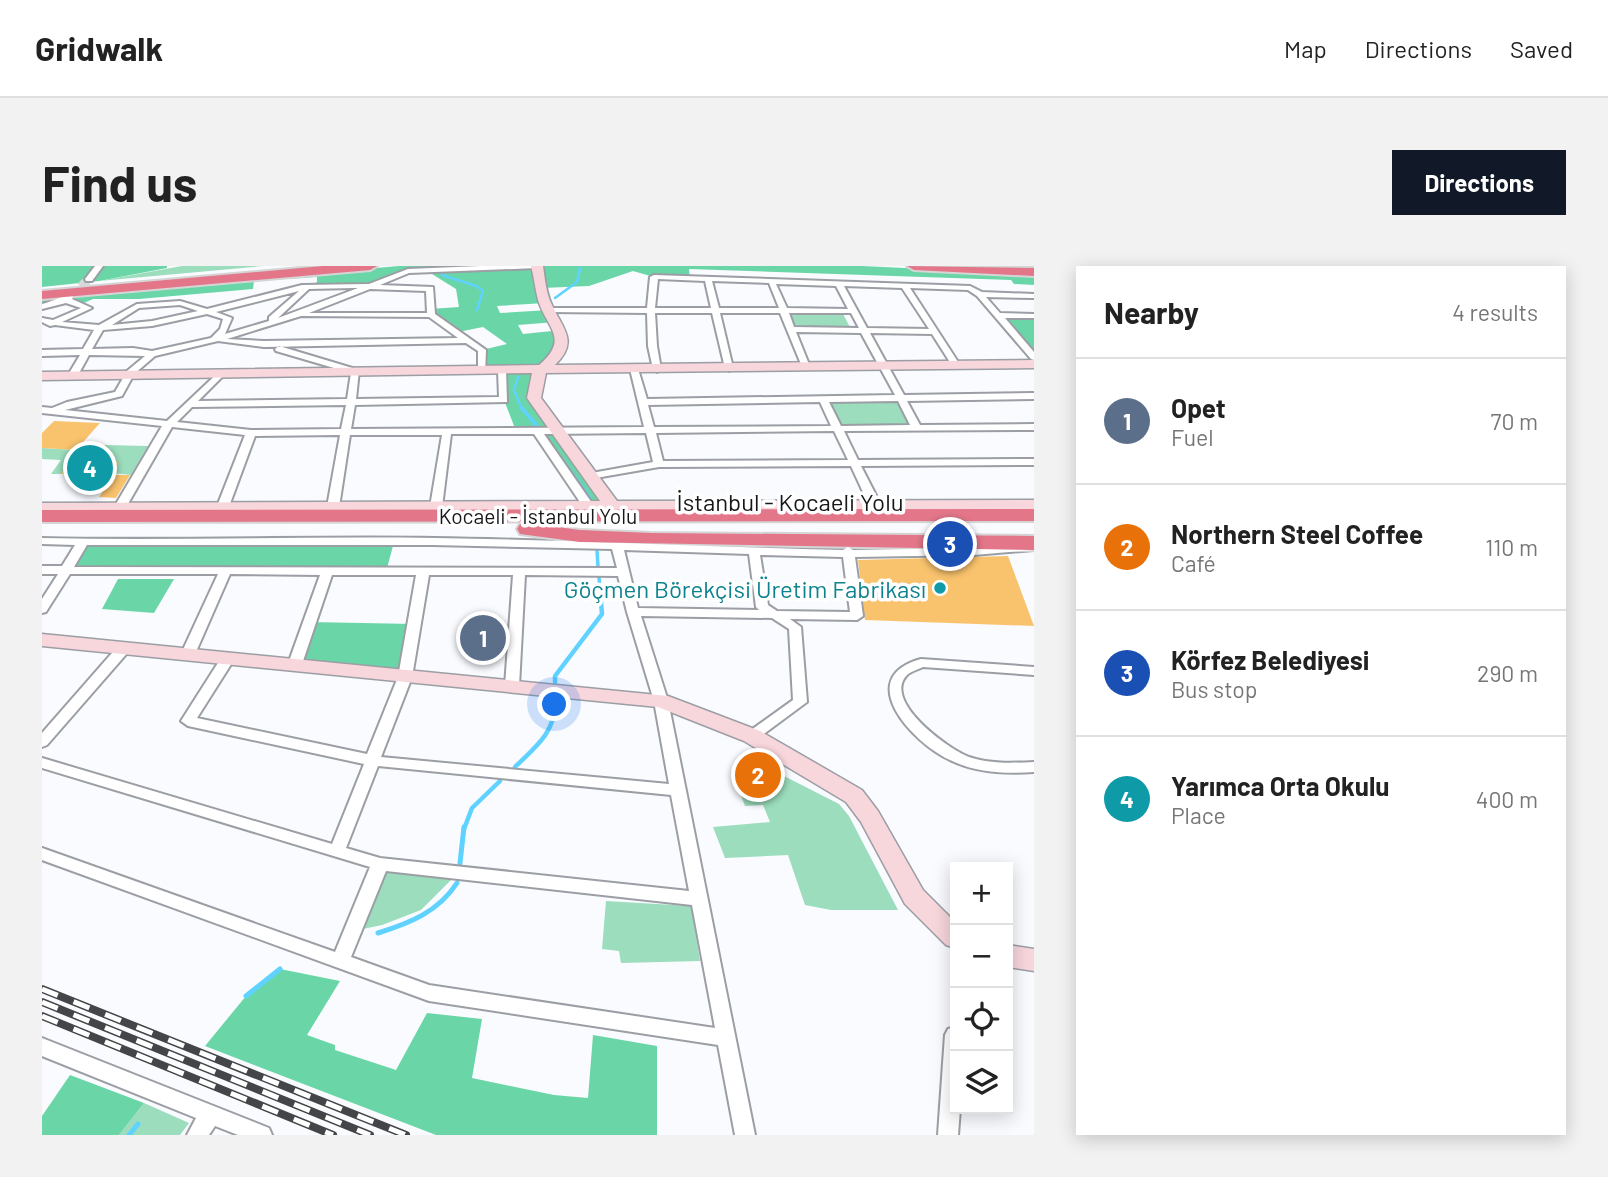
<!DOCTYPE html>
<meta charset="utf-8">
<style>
body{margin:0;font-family:Barlow,sans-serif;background:#f2f2f2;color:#222}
.controls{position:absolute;right:21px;bottom:21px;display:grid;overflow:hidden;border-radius:0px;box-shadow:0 4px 18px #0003}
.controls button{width:63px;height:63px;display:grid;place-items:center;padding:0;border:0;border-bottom:2px solid #e0e0e0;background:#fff;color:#222;font:35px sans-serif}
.you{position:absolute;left:513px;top:439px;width:24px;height:24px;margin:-18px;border:5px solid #fff;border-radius:50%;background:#1a73e8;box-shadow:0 0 0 10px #1a73e833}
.badge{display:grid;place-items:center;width:46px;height:46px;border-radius:50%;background:#111827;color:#fff;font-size:23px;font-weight:700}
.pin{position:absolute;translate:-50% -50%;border:4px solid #fff;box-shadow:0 2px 7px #0006}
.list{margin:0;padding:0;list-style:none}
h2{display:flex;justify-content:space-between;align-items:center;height:91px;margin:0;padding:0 28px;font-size:30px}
h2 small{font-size:23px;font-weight:400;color:#767676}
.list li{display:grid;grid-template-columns:46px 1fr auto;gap:21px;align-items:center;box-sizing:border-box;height:126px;padding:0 28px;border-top:2px solid #e0e0e0}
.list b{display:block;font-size:26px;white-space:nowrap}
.list p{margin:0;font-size:23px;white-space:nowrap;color:#767676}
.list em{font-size:23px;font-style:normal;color:#767676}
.icon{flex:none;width:38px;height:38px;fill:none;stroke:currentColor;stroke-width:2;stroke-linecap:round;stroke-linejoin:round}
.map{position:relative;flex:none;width:992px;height:869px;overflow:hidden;border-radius:0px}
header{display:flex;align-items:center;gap:42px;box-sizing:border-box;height:98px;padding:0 35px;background:#fff;border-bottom:2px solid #e0e0e0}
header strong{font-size:33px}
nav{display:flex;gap:38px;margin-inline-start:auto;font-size:24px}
.intro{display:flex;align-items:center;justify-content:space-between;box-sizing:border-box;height:168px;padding:0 42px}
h1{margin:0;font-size:49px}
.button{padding:18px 32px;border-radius:0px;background:#111827;color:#fff;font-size:24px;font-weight:700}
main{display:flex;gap:42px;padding:0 42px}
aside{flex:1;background:#fff;border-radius:0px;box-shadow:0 4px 18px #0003}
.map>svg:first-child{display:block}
.green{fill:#9bddbd}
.forest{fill:#6ad6a7}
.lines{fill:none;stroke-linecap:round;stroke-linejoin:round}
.stream-far3{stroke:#5fd2ff;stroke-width:2.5}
.stream-far2{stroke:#5fd2ff;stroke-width:3.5}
.stream-far1{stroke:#5fd2ff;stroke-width:4.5}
.stream{stroke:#5fd2ff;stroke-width:5}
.building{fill:#f9c36d}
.street-tunnel{stroke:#d7d9dc;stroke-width:9;stroke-dasharray:9 4.5;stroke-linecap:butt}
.street-casing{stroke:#9b9ea4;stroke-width:4}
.secondary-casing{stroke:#9b9ea4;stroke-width:3}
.highway-casing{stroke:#d5d5d6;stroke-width:4}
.street{fill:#fff;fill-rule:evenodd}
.secondary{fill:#f7d6dc;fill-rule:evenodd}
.highway{fill:#e37689;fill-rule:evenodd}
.rail-casing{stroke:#444548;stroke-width:8}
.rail{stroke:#fff;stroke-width:5;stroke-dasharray:17;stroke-linecap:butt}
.culture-dot{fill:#0f9aa8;stroke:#fff;stroke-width:2.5}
.labels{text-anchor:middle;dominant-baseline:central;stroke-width:7;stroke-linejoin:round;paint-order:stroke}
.far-street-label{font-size:21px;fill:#161719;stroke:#fff}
.street-label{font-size:24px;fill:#161719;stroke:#fff}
.culture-label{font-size:24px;fill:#0d838f;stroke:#fff;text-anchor:end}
</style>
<header>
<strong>Gridwalk</strong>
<nav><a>Map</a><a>Directions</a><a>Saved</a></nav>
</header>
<div class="intro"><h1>Find us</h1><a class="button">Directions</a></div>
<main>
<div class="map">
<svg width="992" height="869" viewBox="0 0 992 869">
<rect width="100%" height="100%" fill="#f9fbff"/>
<g class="green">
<polygon points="140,0 221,0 57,15"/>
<polygon points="745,46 801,48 809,63 752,62"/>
<polygon points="859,132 875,162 794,162 781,133"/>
<polygon points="62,179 106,180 89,209 70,207 76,196 27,196 19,208 9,208 19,194 0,193 0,182 34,184 31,189 54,190"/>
<polygon points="691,508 723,527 742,510 797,538 807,550 856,644 789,644 763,639 746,589 683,592 671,561 728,556 721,539 703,540"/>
<polygon points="340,602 411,612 379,644 340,659 316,664"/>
<polygon points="564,635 649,640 658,695 579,697 577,685 560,683"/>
<polygon points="102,837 147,857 138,869 77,869"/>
</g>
<g class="forest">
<polygon points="0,0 125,0 125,2 57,15 0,21"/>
<polygon points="357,0 820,0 992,8 992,19 972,18 969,14 647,3 648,13 612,11 591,5 547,20 500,22 503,37 455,40 458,47 507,44 514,56 476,59 481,68 520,64 518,84 499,103 492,132 570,240 546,240 495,164 474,165 462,134 460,105 440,105 440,84 465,78 441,61 416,66 389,49 388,43 417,41 414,23 390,8 366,5 333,19 265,21 275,16 275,11 212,15 211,23 97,33 51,33 37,39 24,34 0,41 0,31"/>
<polygon points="956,49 992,50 992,91"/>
<polygon points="41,276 352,276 344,306 25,304"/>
<polygon points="76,313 132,313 112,347 60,343"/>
<polygon points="267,356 372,358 363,411 253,398"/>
<polygon points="238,703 298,715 265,769 293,779 293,784 354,804 385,747 440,753 430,812 512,829 546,832 551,769 615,780 615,869 394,869 163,780 204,730"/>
<polygon points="28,809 102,837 77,869 0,869 0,850"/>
</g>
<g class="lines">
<g class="stream-far3">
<polyline points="399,5 400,9 434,20 441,25 435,44"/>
<polyline points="513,32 535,16 538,2"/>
<polyline points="476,111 472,124 480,143"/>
</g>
<g class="stream-far2">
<polyline points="479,141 495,160"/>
<polyline points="520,193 548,232"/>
<polyline points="555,284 556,301"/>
<polyline points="557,311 558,326"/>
</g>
<g class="stream-far1">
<polyline points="513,416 513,410 560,348 558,324"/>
<path d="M473 501C493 481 513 467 513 437"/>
<polyline points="422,563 430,542 458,515"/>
</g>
<g class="stream">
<polyline points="418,597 422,561"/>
<path d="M336 667C368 657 396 646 415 617"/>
<polyline points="204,730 238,703"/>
<polyline points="87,869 96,858"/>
</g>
</g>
<g class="building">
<polygon points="12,155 58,157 34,184 0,182 0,167"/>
<polygon points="27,196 77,196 70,207 19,208"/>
<polygon points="72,209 88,209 74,232 57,231"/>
<polygon points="966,290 992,360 823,354 816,294"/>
<polygon points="422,362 461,362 460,382 421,383"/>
<polygon points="709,492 742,510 723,527 691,508"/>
</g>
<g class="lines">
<polyline class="street-tunnel" points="29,30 47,13"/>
<defs>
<g id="street">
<polygon points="53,0 61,0 50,15 44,15 43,13"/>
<path d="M438 0H499L495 2 367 7 338 19 391 21 393 48 444 84 443 107 436 105V85L424 77 222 81 176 75 113 90 92 108 80 130 23 144 125 155 179 104 182 105V109L156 135 305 133 309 107 234 85 233 83 237 80 317 104 314 133 457 131 456 104 460 101 464 104 465 136 313 139 309 163 602 161 588 103 592 100 596 103 605 133 853 129 819 67 754 66 768 101 761 103 738 47H678L691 102 687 105 683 102 670 47H613L615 80 619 103 615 106 611 103 606 80 605 47 507 46 503 44 507 42H605L608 11 612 9 928 20 940 26 992 28V32L944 31 958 47 992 48V52H963L992 86V94L989 93 935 30 926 24 868 22 918 99 917 101H911L890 68 828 67 862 129 992 127V133L865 135 878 159 992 158V164L802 165 816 194 992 193V199L819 200 839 239 833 242 827 239 809 200 617 201 548 213 543 210 544 208 611 196 604 167 502 168 552 240 546 243 542 242 492 168H409L400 241 394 244 388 241 400 169H308L297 241 291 244 285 241 298 169 213 170 186 243 180 246 174 243 203 169 130 161 83 243 77 246 71 243 120 160 0 147V141L10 142 25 136 73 126 85 105 103 90 47 89 36 109 31 112 26 109 38 89 0 90V84L41 83 52 64 13 59 8 60 0 56V52L11 54 39 42 24 37 0 43V38C10 36 23 28 32 28L30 33 50 42 20 56 57 59 95 38 138 35 165 43 260 19 327 18 366 3ZM616 13 663 15 669 42H613ZM670 15 727 17 737 42H677ZM734 18 794 20 806 43 745 42ZM802 20 860 22 887 63 825 62ZM312 22H316L236 52 267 23ZM328 23 384 25 385 47H267ZM257 25 227 51V55L183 68 190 52 174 46ZM138 39 156 45 110 55 70 59 97 42ZM747 47H809L817 62 752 61ZM165 48 181 53 178 63 169 72 110 85 91 82 50 83 61 64 110 60ZM259 50 387 51 416 72 222 75 185 73ZM856 135 868 159 799 160 787 136ZM778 136 789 160 612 161 606 139ZM304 139 299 163 209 164 135 156 150 141ZM792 165 806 194 621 195 614 167Z"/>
<path d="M0 272C131 275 262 270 393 272 529 274 665 281 801 284L806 281 811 284 932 282 992 278V284L932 289 813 291 821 350 815 354 748 353 759 361 765 436 715 473H705L703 470 705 467 751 434 747 363 730 352 599 350 626 435 713 869H693L676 779 387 735 0 594V582L293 686 328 601 0 502V492L290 578 322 498 146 460 139 455 181 389 186 388 193 392 155 452 325 488 356 411 374 309H290L260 398 253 402 246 398 278 309 188 308 153 388 146 392 139 388 176 308H28L4 346 0 347V333L16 308H0V300H20L33 279 0 278ZM45 279H390L570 283 575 302 32 301ZM582 284 707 288 714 341 717 344 596 342ZM718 289 801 291 808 346 735 345 726 339ZM387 309H471L463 420 470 424 477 420 483 309 576 310 585 346 612 435 627 518 339 491 370 411ZM336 500 629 529 647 625 338 592 304 582ZM344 605 650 639 673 762 387 719 309 691Z"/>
<polygon points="82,378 87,379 89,382 87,385 5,479 0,481 0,467 77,379"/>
<path d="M879 393 992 401V409L881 401C877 403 870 405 866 408 838 434 906 483 927 491 947 498 970 497 992 496V506C964 508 934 507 908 494 871 477 810 412 879 393Z"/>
<polygon points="913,761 913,843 918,843 916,869 896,869 903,769 906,763"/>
<polygon points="0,772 227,862 230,869 196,869 173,860 167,869 145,869 154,852 0,790"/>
</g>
<g id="secondary">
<path d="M489 0H501C503 13 504 27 510 39 520 62 538 75 513 99L992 94V102L504 107 499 132 575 235 992 234V244L0 247V237L558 235 485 132 490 107 0 114V106L497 99C528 72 505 63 496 34 493 23 492 11 489 0Z"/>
<polygon points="0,368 626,430 718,465 820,524 836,545 881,624 913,656 913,682 904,679 863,638 819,556 804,536 702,475 616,441 0,380"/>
<polygon points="966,679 992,683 992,705 966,701"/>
</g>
<g id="highway">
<polygon points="281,0 335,0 328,4 0,33 0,25"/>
<polygon points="865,0 992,2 992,10 872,4"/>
<polygon points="992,243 992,255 0,256 0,244"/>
<polygon points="486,257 538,264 609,267 992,270 992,284 538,276 478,268 475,263 478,258"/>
</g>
</defs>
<use href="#street" class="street-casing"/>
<use href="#secondary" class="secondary-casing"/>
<use href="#highway" class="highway-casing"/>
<use href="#street" class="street"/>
<use href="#secondary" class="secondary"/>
<use href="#highway" class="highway"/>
<defs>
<g id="rail">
<polyline points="0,723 364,869"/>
<polyline points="0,736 328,869"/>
<polyline points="0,750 291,869"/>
</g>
</defs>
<use href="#rail" class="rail-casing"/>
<use href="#rail" class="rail"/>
</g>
<circle class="culture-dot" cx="898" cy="322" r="7"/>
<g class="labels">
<g class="far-street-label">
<text x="496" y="249">Kocaeli - İstanbul Yolu</text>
</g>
<g class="street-label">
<text x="748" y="235">İstanbul - Kocaeli Yolu</text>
</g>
<g class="culture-label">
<text x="884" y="322">Göçmen Börekçisi Üretim Fabrikası</text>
</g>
</g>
</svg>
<div class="controls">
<button>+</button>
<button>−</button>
<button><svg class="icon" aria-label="locate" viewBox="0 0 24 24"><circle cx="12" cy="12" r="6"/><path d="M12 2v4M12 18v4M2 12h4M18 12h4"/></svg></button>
<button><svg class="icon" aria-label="layers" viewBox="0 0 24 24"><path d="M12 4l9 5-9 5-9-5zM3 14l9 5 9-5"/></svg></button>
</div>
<div class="you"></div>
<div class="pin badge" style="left:441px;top:372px;background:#5c6f8a">1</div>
<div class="pin badge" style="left:716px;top:509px;background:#e8710a">2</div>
<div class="pin badge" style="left:908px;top:278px;background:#1a4fb4">3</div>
<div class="pin badge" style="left:48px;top:202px;background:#0f9aa8">4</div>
</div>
<aside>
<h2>Nearby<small>4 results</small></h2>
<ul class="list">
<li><span class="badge" style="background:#5c6f8a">1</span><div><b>Opet</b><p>Fuel</p></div><em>70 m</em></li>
<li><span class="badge" style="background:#e8710a">2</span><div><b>Northern Steel Coffee</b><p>Café</p></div><em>110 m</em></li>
<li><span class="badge" style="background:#1a4fb4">3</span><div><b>Körfez Belediyesi</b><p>Bus stop</p></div><em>290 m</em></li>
<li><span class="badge" style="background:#0f9aa8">4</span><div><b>Yarımca Orta Okulu</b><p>Place</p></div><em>400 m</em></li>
</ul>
</aside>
</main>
